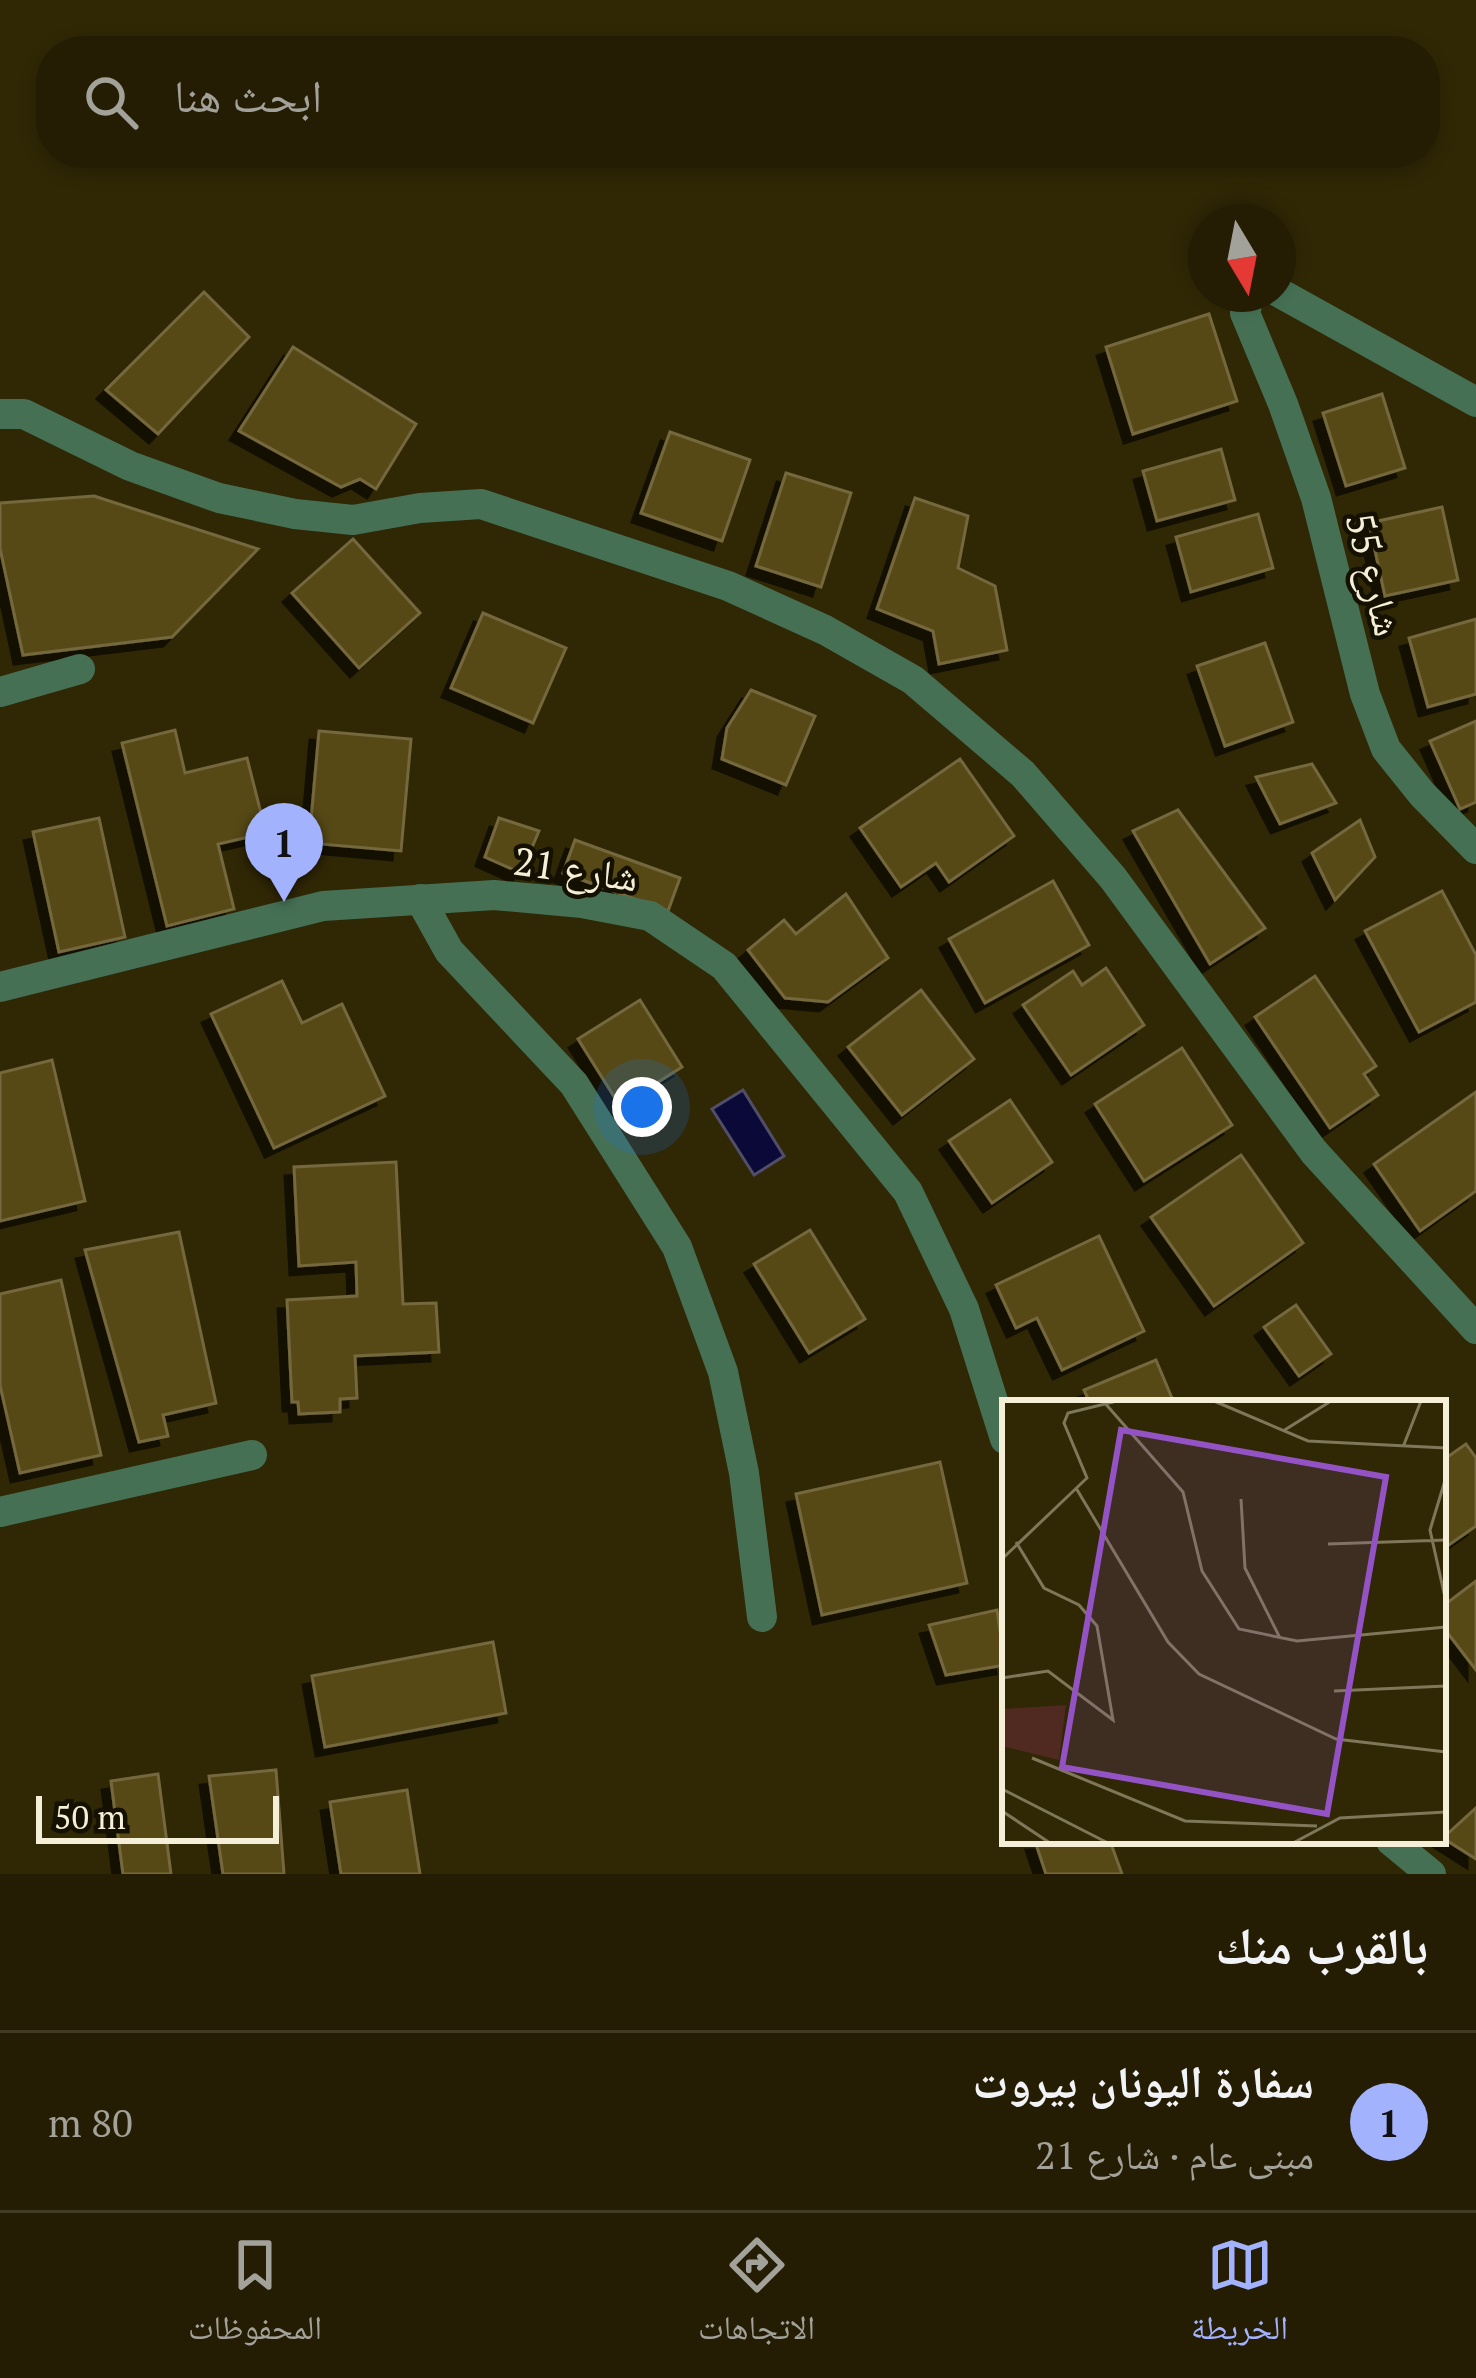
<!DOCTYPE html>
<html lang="ar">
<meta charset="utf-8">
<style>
body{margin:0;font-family:"PT Serif","Noto Naskh Arabic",serif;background:#2c260e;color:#f1f3f6;direction:rtl}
.compass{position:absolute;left:1188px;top:204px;width:108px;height:108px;border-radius:50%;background:#241d04;box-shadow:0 6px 18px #0003;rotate:170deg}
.scale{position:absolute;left:36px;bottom:30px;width:243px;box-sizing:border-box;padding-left:12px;border:6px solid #f6efd8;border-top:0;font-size:33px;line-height:42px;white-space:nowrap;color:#f6efd8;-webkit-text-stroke:9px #151102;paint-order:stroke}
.you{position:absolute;left:642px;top:1107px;width:42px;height:42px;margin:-30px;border:9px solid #fff;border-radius:50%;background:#1a73e8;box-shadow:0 0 0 18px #1a73e833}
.badge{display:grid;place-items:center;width:78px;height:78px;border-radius:50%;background:#a3b2fd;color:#111;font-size:39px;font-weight:700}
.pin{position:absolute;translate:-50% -99px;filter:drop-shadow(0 3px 6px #0008)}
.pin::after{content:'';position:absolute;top:63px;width:42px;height:36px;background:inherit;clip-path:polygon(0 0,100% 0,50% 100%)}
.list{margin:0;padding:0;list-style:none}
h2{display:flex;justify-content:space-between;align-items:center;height:156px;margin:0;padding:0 48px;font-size:51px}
h2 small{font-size:39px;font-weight:400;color:#a3a29a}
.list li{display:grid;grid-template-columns:78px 1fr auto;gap:36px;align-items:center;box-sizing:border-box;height:180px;padding:0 48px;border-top:3px solid #413b26}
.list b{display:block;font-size:45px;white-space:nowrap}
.list p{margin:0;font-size:39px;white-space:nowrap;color:#a3a29a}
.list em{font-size:39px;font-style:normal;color:#a3a29a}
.icon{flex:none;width:66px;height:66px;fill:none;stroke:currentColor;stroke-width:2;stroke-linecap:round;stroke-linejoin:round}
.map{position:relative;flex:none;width:1476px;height:1874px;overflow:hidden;direction:ltr}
.search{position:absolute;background:#241d04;box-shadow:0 6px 18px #0003;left:36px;right:36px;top:36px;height:132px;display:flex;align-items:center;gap:30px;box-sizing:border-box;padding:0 42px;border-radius:48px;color:#a3a29a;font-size:45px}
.sheet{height:336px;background:#241d04}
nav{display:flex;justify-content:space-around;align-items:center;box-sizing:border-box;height:168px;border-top:3px solid #413b26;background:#241d04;font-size:33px;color:#a3a29a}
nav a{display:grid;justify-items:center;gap:6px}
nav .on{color:#a3b2fd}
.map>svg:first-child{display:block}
.water{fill:#0a0937;stroke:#514e67;stroke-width:3}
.building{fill:#564919;stroke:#74683d;stroke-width:3;filter:url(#shadow)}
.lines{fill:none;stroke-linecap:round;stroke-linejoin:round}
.street{stroke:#457054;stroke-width:30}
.labels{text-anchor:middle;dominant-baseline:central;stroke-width:9;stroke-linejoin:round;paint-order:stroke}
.street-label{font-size:39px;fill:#f6efd8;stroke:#151102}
.inset-road{fill:none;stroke:#7f7759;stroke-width:3}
.view{fill:#9453c4;fill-opacity:0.15;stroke:#9453c4;stroke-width:6}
.inset-edge{fill:none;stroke:#f6efd8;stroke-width:6}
</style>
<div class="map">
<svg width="1476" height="1874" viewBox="0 0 1476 1874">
<defs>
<filter id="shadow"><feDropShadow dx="-9" dy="9" stdDeviation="0" flood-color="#0009"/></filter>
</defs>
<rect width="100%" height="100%" fill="#302705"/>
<polygon class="water" points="743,1090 784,1156 754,1175 712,1109"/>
<g class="building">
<polygon points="204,292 249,337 158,434 106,390"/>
<polygon points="1209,314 1237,401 1133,434 1106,347"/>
<polygon points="293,347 416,424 376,489 360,479 341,487 239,431"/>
<polygon points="1382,394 1405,468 1346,486 1323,413"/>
<polygon points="670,432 750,460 722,541 641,513"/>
<polygon points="1221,449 1235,500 1157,521 1143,471"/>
<polygon points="786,473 851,493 821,587 756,566"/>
<polygon points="94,496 258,549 172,637 23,655 0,548 0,503"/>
<polygon points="915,498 968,516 958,568 995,586 1007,650 939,664 933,631 877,609"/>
<polygon points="1442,507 1458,580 1385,596 1369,523"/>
<polygon points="1258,514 1273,568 1191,592 1176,537"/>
<polygon points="353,539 420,613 359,668 292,593"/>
<polygon points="483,613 566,648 533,723 451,688"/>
<polygon points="1476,619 1476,694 1428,707 1409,638"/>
<polygon points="1265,643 1293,722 1225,746 1197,666"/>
<polygon points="751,690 815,716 786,785 722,759 727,728"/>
<polygon points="1476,721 1476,802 1460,809 1430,741"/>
<polygon points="175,730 185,773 247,758 266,833 218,844 234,909 167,926 122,743"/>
<polygon points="319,731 411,739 401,851 309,843"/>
<polygon points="960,759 1014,836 949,882 936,863 901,887 860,828"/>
<polygon points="1312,764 1336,803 1280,824 1256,777"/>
<polygon points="1178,810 1265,928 1210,964 1133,831"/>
<polygon points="99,818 125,937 59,952 33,832"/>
<polygon points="499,818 539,831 521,873 485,857"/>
<polygon points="1360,820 1375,857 1335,900 1312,853"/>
<polygon points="575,840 680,878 668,911 563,873"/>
<polygon points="1053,881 1089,945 985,1003 949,939"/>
<polygon points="1442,891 1476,955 1476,1002 1419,1032 1365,931"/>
<polygon points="846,894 888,958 828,1002 785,998 748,950 784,920 796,934"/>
<polygon points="1106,968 1144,1025 1071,1075 1023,1005 1073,971 1082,985"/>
<polygon points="1315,976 1376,1066 1364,1074 1378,1095 1330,1128 1255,1017"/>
<polygon points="282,981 302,1023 342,1004 385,1096 274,1148 211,1014"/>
<polygon points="921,990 974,1059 902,1115 848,1047"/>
<polygon points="640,1000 682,1067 620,1106 578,1039"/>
<polygon points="1182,1048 1232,1125 1144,1181 1095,1104"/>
<polygon points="52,1060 85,1201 0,1221 0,1073"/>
<polygon points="1476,1092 1476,1191 1420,1231 1374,1164"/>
<polygon points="1010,1100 1052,1162 992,1203 949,1141"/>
<polygon points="1241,1155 1303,1243 1214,1306 1151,1217"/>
<polygon points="396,1162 403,1304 436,1303 439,1352 355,1356 357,1398 340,1399 340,1412 299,1414 298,1402 292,1402 287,1300 357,1296 356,1262 299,1266 294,1167"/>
<polygon points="810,1230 865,1319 809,1353 754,1264"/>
<polygon points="179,1232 216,1403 163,1415 168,1436 139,1442 85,1250"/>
<polygon points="1099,1236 1144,1331 1062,1370 1037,1318 1016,1328 996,1285"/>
<polygon points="61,1280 101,1455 20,1473 0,1385 0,1294"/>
<polygon points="1296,1305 1331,1354 1299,1376 1264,1327"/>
<polygon points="1156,1360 1174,1403 1090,1403 1084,1390"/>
<polygon points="1466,1444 1476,1458 1476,1526 1443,1549 1443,1460"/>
<polygon points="940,1462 967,1583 822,1615 796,1494"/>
<polygon points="1476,1581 1476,1670 1443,1627 1443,1606"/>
<polygon points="997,1610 1005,1665 946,1675 929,1625"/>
<polygon points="493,1642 506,1713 325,1747 312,1676"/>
<polygon points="276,1770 284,1874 223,1874 209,1776"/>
<polygon points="158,1774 171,1874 123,1874 111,1781"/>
<polygon points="407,1790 420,1874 341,1874 330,1802"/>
<polygon points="1476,1808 1476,1859 1443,1838"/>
<polygon points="1035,1841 1110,1841 1122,1874 1046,1874"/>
</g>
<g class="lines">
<g class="street">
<polyline points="1278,292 1476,402"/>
<polyline points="1250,294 1245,313 1283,404 1316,498 1365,694 1386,749 1422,794 1476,849"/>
<polyline points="0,414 24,414 130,466 219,498 295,514 353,520 420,508 481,504 728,586 825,630 913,680 1023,774 1113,878 1314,1152 1476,1329"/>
<polyline points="0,692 80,669"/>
<polyline points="420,899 449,951 574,1084 677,1247 723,1372 744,1473 762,1617"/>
<polyline points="0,987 323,906 494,895 582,903 650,916 724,966 908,1192 964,1309 1005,1439"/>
<polyline points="0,1512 252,1455"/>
<polyline points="1391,1841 1431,1874"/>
</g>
</g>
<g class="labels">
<g class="street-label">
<text transform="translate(1375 574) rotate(76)">شارع 55</text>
<text transform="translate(576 868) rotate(8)">شارع 21</text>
</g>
</g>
<g transform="translate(1002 1400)">
<rect width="444" height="444" fill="#302705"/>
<path d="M64 305 57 360 0 346V309Z" fill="#502920"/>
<path class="inset-road" d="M101 1 181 92 200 171 237 229 295 241 444 227M212 1 306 41 444 48M281 31 329 1M401 47 419 1M444 77 428 130 444 202M74 88 166 242 197 274 334 339 444 352M239 99 243 168 278 238M326 144 444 140M0 159 85 78 62 23 66 13 115 1M0 278 46 271 111 320 95 226 77 205 42 188 14 142M332 291 444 286M30 358 183 421 315 426M0 389 106 443M0 411 48 443M291 443 338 418 444 412"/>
<path class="view" d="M119 30 384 77 325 414 60 367Z"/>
<rect width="444" height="444" class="inset-edge"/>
</g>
</svg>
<svg class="compass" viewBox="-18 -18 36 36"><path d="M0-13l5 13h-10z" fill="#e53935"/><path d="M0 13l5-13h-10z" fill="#a3a29a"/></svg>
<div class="scale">50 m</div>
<div class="you"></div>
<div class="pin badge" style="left:284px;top:902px">1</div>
<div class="search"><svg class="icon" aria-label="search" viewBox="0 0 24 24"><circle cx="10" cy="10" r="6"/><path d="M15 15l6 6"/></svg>ابحث هنا</div>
</div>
<section class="sheet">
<h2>بالقرب منك<small></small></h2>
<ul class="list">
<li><span class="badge">1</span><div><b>سفارة اليونان بيروت</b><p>مبنى عام · شارع 21</p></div><em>80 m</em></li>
</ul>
</section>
<nav>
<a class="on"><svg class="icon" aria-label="map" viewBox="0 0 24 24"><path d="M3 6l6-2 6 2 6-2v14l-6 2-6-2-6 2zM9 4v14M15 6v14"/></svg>الخريطة</a>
<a><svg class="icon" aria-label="directions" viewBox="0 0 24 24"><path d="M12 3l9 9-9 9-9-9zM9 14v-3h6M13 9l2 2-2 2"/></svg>الاتجاهات</a>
<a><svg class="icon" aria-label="saved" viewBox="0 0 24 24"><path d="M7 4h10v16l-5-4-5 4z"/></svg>المحفوظات</a>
</nav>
